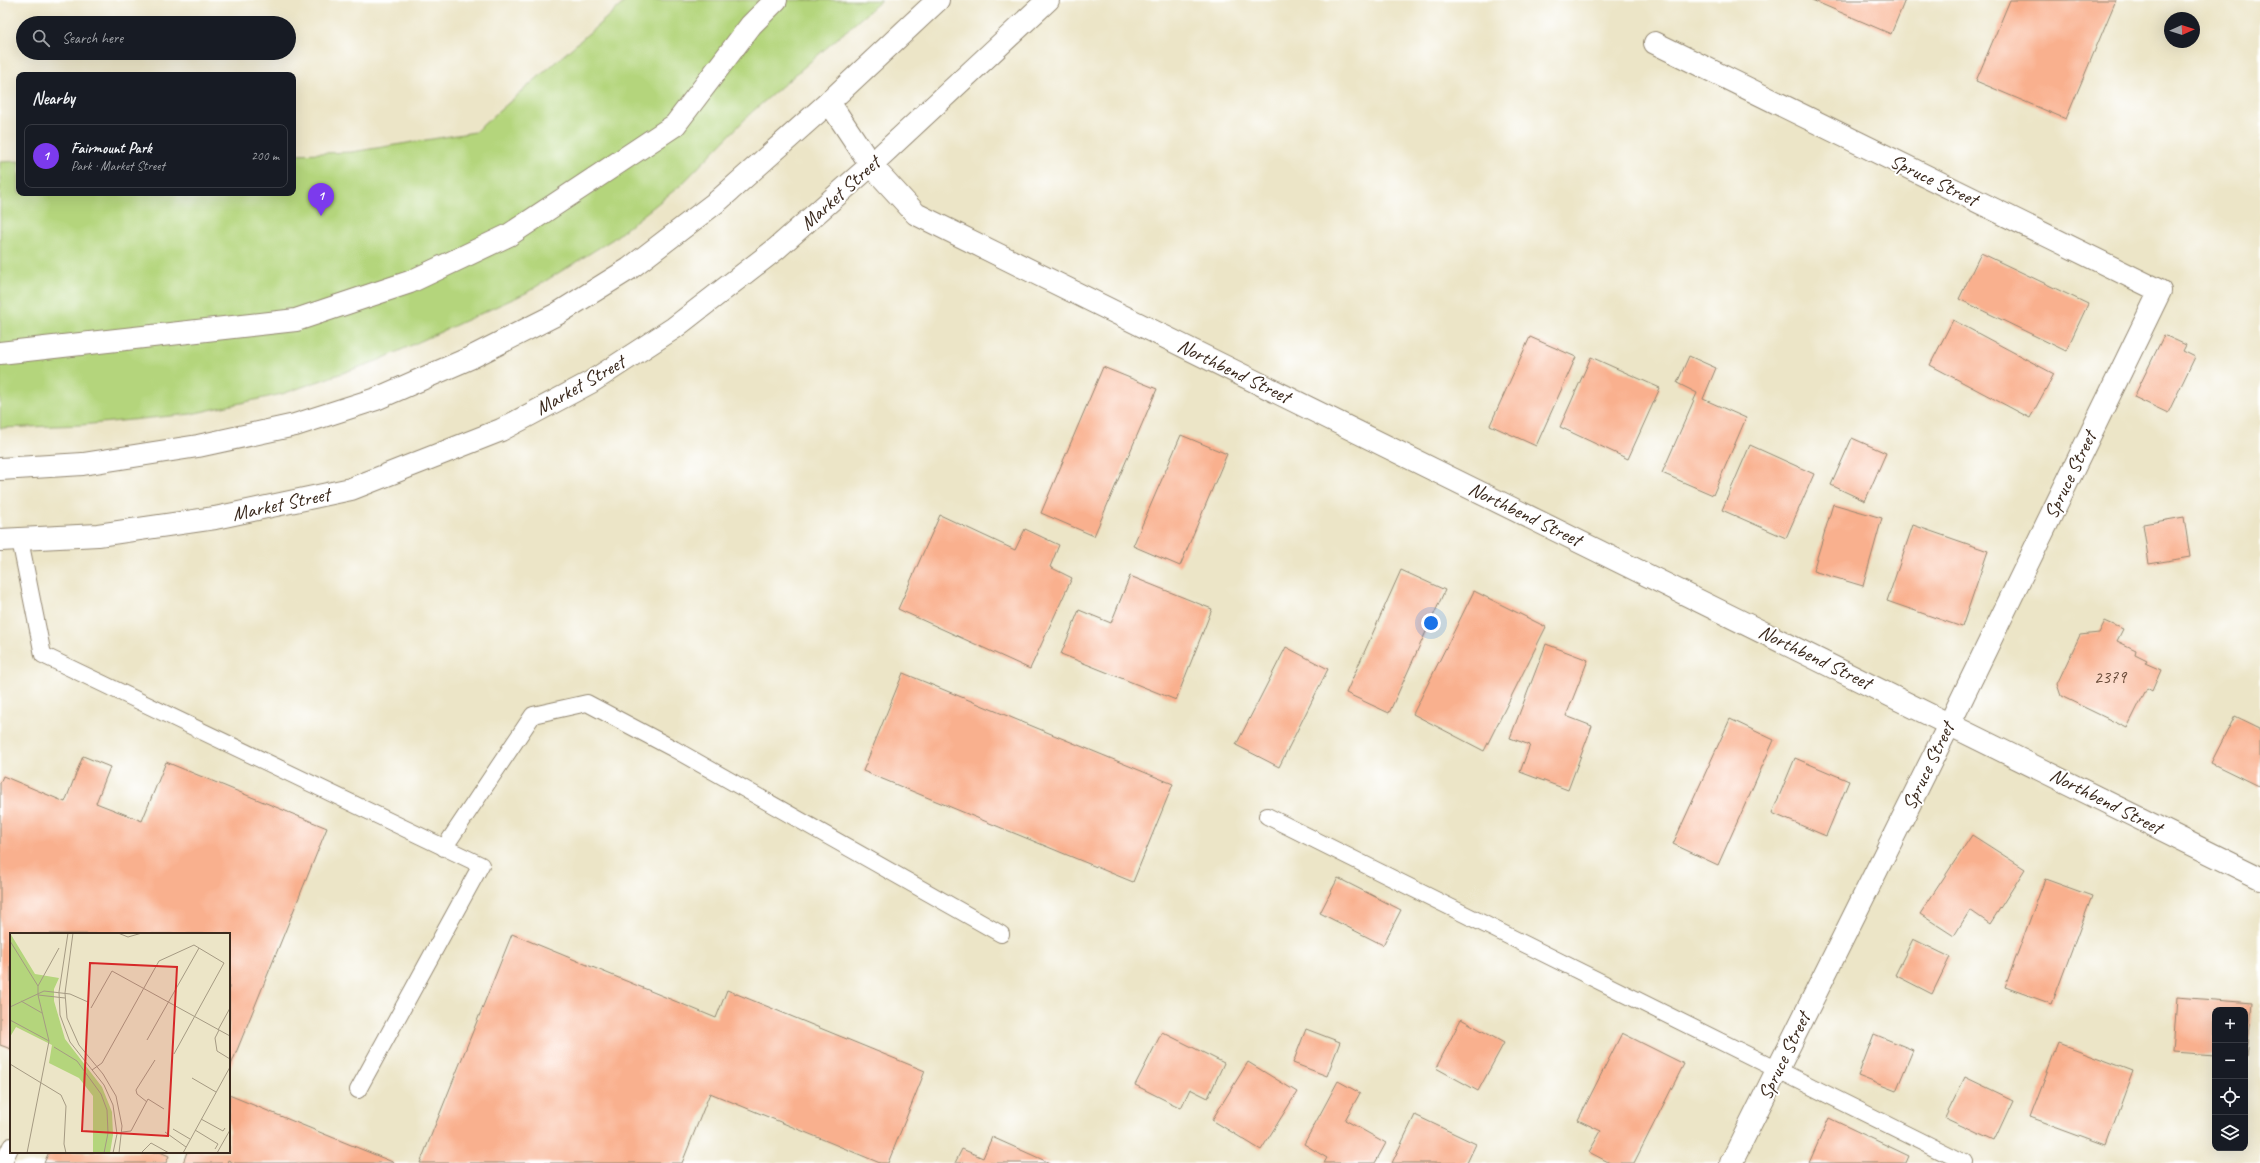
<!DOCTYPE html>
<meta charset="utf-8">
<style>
body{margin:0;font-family:Caveat,sans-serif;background:#20242c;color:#f1f3f6}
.controls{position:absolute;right:12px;bottom:12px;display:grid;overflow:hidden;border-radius:8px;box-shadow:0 4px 16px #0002}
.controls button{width:36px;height:36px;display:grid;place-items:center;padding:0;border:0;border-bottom:1px solid #363941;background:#171b24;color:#f1f3f6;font:20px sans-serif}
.compass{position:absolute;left:2164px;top:12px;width:36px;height:36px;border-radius:50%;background:#171b24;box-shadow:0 4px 16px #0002;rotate:87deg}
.you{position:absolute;left:1431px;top:623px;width:14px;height:14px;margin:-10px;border:3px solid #fff;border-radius:50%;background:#1a73e8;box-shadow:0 0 0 6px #1a73e833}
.badge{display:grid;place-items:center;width:26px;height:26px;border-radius:50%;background:#7c3aed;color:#fff;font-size:13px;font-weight:700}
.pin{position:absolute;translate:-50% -33px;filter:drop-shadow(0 1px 2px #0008)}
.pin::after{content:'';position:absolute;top:21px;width:14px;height:12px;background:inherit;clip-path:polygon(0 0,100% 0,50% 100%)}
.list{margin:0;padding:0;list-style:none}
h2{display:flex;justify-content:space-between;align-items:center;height:52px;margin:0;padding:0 16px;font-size:17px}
h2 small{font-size:13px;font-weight:400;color:#9ea1a6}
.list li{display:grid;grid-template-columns:26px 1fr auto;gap:12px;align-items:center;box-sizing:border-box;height:64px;margin:0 8px 8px;padding:0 8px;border:1px solid #363941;border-radius:8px}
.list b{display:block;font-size:15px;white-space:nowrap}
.list p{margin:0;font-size:13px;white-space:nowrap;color:#9ea1a6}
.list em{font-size:13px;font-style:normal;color:#9ea1a6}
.icon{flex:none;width:22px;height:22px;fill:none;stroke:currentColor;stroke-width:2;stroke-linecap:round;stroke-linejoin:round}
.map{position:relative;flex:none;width:2260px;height:1163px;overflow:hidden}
.search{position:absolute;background:#171b24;box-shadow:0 4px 16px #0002;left:16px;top:16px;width:280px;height:44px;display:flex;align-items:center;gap:10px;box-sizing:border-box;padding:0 14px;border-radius:22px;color:#9ea1a6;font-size:15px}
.panel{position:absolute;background:#171b24;box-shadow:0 4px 16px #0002;left:16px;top:72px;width:280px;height:124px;border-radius:8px}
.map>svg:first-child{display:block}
.green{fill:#b4d57c;stroke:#78804d}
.building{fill:#f9b08e}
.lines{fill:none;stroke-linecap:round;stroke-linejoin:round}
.lane-casing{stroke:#948872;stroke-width:18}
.street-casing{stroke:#948872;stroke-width:24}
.primary-casing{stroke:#948872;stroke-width:24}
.lane{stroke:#fff;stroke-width:16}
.street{stroke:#fff;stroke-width:22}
.primary{stroke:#fff;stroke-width:22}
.labels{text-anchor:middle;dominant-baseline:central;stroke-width:4;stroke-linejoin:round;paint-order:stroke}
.number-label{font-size:18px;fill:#6a4c3a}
.street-label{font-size:20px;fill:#3b2a1e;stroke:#fff}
.inset-road{fill:none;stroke:#a59a83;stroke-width:1}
.view{fill:#d62828;fill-opacity:0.15;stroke:#d62828;stroke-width:2}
.inset-edge{fill:none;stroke:#3b2a1e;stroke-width:2}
</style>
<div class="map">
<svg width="2260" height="1163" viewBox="0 0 2260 1163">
<rect width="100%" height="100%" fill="#fff"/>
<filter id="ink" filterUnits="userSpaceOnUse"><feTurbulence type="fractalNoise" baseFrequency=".025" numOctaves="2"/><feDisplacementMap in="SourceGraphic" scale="8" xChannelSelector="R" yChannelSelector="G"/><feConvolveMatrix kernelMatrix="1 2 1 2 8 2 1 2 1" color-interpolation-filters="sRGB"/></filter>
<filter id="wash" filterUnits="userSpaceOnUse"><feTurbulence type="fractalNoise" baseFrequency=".012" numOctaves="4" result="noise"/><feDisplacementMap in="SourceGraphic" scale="16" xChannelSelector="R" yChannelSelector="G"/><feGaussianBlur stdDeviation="0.9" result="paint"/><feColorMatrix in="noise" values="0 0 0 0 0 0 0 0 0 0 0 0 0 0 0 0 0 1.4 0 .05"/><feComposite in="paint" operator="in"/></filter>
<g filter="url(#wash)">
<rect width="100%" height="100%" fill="#ece5c7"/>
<polygon class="green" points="627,0 882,0 753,111 681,185 613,239 526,293 377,361 282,394 191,414 81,425 0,428 0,162 19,161 19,193 293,193 293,154 352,152 475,132"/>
<g id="blocks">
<g class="building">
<polygon points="1812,0 1905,0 1891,34"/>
<polygon points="2010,0 2116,0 2066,119 1976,81"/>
<polygon points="1981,253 2088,304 2066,351 1959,299"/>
<polygon points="1953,320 2054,374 2030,418 1930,365"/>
<polygon points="2164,335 2186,345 2183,351 2195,357 2168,413 2134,397"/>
<polygon points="1530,337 1576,357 1536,446 1490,425"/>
<polygon points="1689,356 1716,368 1703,399 1746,418 1713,495 1662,473 1697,393 1677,383"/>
<polygon points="1591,357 1660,388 1628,459 1560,427"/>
<polygon points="1103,367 1157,389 1094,536 1041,513"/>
<polygon points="1181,435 1227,454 1180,566 1133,546"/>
<polygon points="1852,438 1886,453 1865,501 1831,485"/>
<polygon points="1750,445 1814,474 1786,538 1722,510"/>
<polygon points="1833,504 1882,518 1863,586 1813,571"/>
<polygon points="940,515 1015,550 1025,529 1059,545 1050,567 1072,578 1030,669 898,609"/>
<polygon points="2184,517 2190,557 2149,564 2143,524"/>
<polygon points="1913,525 1988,551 1962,627 1887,601"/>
<polygon points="1401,570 1445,590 1389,713 1346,693"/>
<polygon points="1130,576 1212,609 1176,700 1061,654 1079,610 1111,623"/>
<polygon points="1474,591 1546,627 1484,751 1413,714"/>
<polygon points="2105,621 2123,629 2117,641 2136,650 2135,654 2147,660 2145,663 2161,670 2152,691 2147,688 2127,728 2061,696 2057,684 2080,635 2099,633"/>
<polygon points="1546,644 1588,660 1566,716 1592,726 1568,790 1520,772 1530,745 1510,738"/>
<polygon points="1286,647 1328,669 1279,767 1236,745"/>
<polygon points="903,673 1173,784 1133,882 863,771"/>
<polygon points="2235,716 2260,728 2260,787 2211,763"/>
<polygon points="1730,719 1774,740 1718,865 1673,844"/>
<polygon points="83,756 110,767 96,803 142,821 166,762 327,828 229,1070 229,934 11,934 11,1049 0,1045 0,783 3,776 65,802"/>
<polygon points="1795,758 1849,781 1826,836 1772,813"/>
<polygon points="1972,835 2025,869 1990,924 1970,910 1954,936 1920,914"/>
<polygon points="1338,878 1401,910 1383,945 1320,913"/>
<polygon points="2045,879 2092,896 2052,1004 2005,987"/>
<polygon points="512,934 716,1018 727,990 925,1071 888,1163 880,1163 710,1093 682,1163 420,1163"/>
<polygon points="1913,939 1950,957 1932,994 1895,975"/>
<polygon points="2177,997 2252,1003 2247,1058 2245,1058 2245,1010 2215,1010 2215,1055 2173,1052"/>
<polygon points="1461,1019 1504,1043 1478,1091 1436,1068"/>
<polygon points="1306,1029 1340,1042 1327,1076 1293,1063"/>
<polygon points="1162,1032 1224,1063 1208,1098 1190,1089 1181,1108 1135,1085"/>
<polygon points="1622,1033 1684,1064 1634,1163 1610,1163 1589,1152 1601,1131 1578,1120"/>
<polygon points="1874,1034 1913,1050 1896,1091 1858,1076"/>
<polygon points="2058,1043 2133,1071 2106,1145 2030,1117"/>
<polygon points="1248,1062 1297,1092 1261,1150 1212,1120"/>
<polygon points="1965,1077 2013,1100 1994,1141 1945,1118"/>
<polygon points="1338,1081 1360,1093 1345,1120 1386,1143 1375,1163 1324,1163 1327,1158 1304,1144"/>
<polygon points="229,1095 395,1163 234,1163 228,1160 227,1163 183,1163 187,1152 229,1152"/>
<polygon points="1415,1115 1476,1144 1467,1163 1392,1163"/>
<polygon points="1829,1118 1909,1156 1906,1163 1809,1163"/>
<polygon points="992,1137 1050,1163 955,1163 962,1149 983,1158"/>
<polygon points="49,1152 160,1152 169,1156 166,1163 44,1163"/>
</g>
</g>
</g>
<g filter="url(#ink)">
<use href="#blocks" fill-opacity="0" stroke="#948872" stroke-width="1"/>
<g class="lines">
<defs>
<g id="lane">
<polyline points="20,540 43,655 481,865 358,1090"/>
<polyline points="1267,816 1965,1163"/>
<polyline points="444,848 533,715 587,703 674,749 1001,934"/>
<polyline points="3,1163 11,1146"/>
</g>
<g id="street">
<polyline points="1655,43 2160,291 1950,723 1731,1163"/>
<polyline points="829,102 871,165 916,214 2260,878"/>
<polyline points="0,353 296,320 410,282 509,235 675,125 751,25 776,0"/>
</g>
<g id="primary">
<polyline points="0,469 83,464 198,446 295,425 376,399 470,358 557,314 629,269 719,200 829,102 938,0"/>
<polyline points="0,540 98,535 215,518 351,489 501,430 591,382 674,328 776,249 871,165 1048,0"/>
</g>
</defs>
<use href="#lane" class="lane-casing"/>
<use href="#street" class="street-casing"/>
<use href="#primary" class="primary-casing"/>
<use href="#lane" class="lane"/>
<use href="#street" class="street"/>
<use href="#primary" class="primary"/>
</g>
</g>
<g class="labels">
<g class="number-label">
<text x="2110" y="677">2379</text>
</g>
<g class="street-label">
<text transform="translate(1934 180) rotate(26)">Spruce Street</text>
<text transform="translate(840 193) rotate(-42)">Market Street</text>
<text transform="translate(1234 371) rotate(26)">Northbend Street</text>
<text transform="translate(580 385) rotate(-30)">Market Street</text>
<text transform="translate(2070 475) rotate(-64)">Spruce Street</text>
<text transform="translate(281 504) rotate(-12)">Market Street</text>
<text transform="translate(1525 514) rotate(26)">Northbend Street</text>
<text transform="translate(1815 657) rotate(26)">Northbend Street</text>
<text transform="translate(1928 766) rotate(-64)">Spruce Street</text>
<text transform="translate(2106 801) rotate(27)">Northbend Street</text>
<text transform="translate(1784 1056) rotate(-64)">Spruce Street</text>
</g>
</g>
<g transform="translate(10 933)">
<rect width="220" height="220" fill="#ece5c7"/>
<path d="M0 0 25 41 49 45 44 56V68L55 106 92 154 102 179 103 202 100 220H83V163L69 145 39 130 42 112 6 94 0 104Z" fill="#b4d57c"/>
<path class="inset-road" d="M58 0 49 59 50 82 60 109 94 152 103 172 107 201 103 220M63 0 55 60 57 85 69 112 93 141 106 163 112 193 109 220M108 0 118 4 132 0M0 8 28 53M28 62 55 65M11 68 32 80M0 74 34 58 60 61 78 69M81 75 102 38 220 103M0 87 39 108M208 97 220 75M209 97 205 105 207 118 220 126M137 107 189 15M44 114 67 128 91 161 97 177 98 200 94 220M0 131 51 162 56 173 54 211 56 220M82 137 92 130 149 28 184 12 214 30 164 121M182 145 206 159M137 169 127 161 126 157 145 127M191 186 213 198 215 195M163 196 180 206M185 197 208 211 205 216M112 199 121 198 138 166 154 176M155 199 176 214M17 220 39 108 28 62V53L49 15M131 220 141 210 159 220M173 220 220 134M207 220 220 197"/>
<path class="view" d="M80 30 167 34 158 203 72 198Z"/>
<rect width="220" height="220" class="inset-edge"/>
</g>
</svg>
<div class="controls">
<button>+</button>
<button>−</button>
<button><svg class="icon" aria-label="locate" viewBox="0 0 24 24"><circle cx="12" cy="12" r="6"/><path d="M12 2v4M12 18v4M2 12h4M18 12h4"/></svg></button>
<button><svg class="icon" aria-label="layers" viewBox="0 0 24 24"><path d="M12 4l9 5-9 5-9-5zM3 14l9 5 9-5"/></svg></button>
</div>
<svg class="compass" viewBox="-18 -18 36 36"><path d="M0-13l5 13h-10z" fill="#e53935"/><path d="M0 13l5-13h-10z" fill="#9ea1a6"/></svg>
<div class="you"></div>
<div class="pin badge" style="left:321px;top:216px">1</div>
<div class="search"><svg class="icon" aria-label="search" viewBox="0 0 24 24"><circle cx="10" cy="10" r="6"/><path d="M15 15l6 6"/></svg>Search here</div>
<section class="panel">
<h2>Nearby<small></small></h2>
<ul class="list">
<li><span class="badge">1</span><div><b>Fairmount Park</b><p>Park · Market Street</p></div><em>200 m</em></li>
</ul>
</section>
</div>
